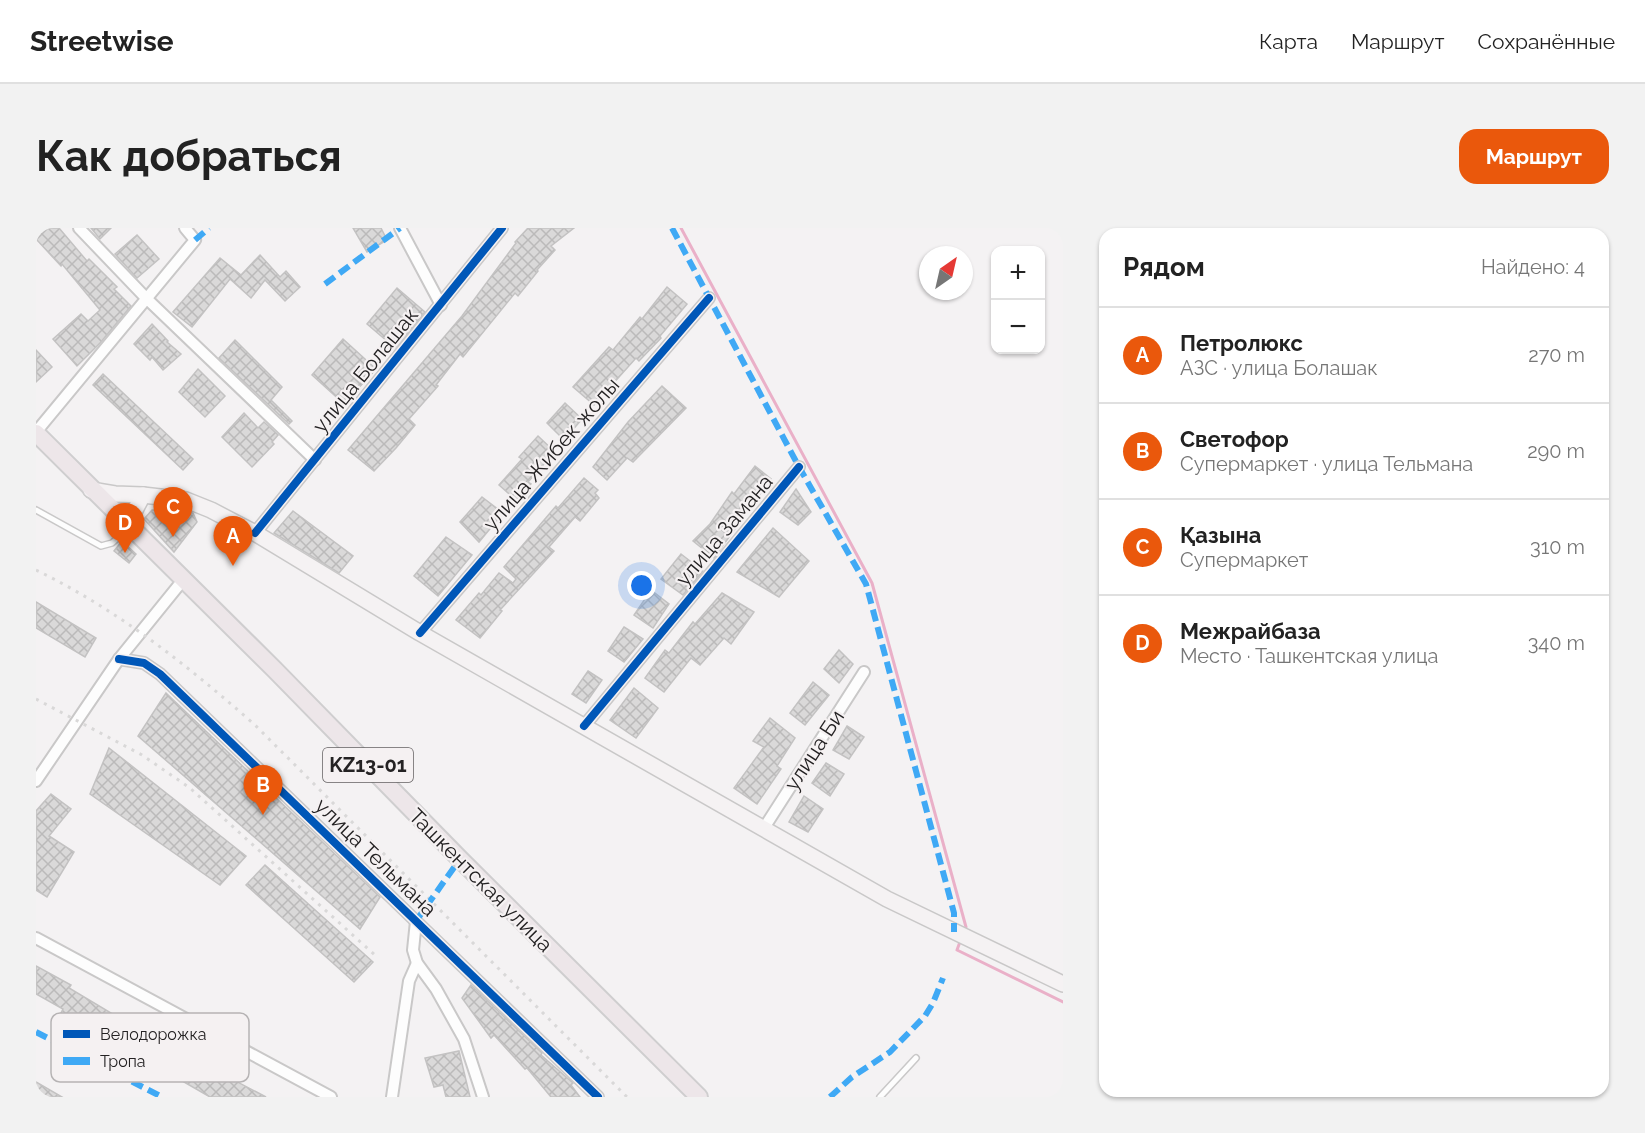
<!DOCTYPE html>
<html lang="ru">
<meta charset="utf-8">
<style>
body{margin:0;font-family:Raleway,sans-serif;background:#f2f2f2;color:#222}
.controls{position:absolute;right:18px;top:18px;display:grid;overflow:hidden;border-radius:12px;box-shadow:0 2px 4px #0004}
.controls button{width:54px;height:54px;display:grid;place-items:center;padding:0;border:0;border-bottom:2px solid #e0e0e0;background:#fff;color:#222;font:30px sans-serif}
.compass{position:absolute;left:883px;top:18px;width:54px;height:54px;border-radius:50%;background:#fff;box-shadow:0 2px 4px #0004;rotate:34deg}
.you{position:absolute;left:606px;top:358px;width:21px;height:21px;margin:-15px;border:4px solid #fff;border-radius:50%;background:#1a73e8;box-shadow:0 0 0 9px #1a73e833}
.badge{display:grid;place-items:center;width:39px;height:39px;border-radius:50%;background:#ea580c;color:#fff;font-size:20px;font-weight:700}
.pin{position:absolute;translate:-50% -50px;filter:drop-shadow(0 2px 3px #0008)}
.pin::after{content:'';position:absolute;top:32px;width:21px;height:18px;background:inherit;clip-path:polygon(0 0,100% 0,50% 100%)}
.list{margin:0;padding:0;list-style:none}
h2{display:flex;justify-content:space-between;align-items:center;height:78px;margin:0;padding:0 24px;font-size:26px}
h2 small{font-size:20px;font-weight:400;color:#767676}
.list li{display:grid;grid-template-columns:39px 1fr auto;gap:18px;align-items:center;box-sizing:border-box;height:96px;padding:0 24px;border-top:2px solid #e0e0e0}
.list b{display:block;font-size:22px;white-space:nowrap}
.list p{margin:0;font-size:20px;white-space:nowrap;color:#767676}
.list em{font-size:20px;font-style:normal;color:#767676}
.map{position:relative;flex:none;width:1027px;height:869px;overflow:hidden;border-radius:18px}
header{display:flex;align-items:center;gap:36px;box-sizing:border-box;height:84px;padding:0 30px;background:#fff;border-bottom:2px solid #e0e0e0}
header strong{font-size:28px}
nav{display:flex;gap:33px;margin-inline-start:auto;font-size:21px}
.intro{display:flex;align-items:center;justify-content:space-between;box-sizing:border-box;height:144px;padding:0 36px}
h1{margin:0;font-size:42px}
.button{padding:15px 27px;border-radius:18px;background:#ea580c;color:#fff;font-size:21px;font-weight:700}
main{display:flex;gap:36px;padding:0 36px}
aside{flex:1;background:#fff;border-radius:18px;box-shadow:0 2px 4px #0004}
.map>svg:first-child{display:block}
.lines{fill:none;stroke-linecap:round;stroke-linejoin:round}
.stream{stroke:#eab0c8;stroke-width:3}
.building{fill:url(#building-cross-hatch);stroke:#c3c2c2;stroke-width:1.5}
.lane-casing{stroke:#c9c8c8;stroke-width:8}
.street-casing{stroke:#c9c8c8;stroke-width:14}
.secondary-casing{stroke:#c9c8c8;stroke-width:18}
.primary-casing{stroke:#cfcecf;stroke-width:20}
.lane{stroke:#fdfdfd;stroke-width:5}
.street{stroke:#fdfdfd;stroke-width:10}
.secondary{stroke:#f5f2f3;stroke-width:15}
.primary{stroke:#ede6e9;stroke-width:16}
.rail{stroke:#d9d8d8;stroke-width:3;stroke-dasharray:3 6;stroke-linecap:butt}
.quiet{stroke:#3fa9f5;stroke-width:6;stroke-dasharray:12 6;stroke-linecap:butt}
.cycleway-casing{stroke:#f5f1f2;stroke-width:11}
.cycleway{stroke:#0057b8;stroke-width:8}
.labels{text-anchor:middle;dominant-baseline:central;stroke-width:4.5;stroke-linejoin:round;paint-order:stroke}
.shield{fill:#f5f1f2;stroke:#636061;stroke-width:1.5}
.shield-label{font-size:20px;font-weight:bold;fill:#242223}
.street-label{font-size:21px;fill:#242223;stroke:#f5f1f2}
.key{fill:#f5f1f2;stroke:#b6b3b4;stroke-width:1.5}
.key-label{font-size:16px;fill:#242223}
</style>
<header>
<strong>Streetwise</strong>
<nav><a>Карта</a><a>Маршрут</a><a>Сохранённые</a></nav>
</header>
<div class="intro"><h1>Как добраться</h1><a class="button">Маршрут</a></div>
<main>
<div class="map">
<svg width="1027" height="869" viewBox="0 0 1027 869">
<defs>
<pattern id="building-cross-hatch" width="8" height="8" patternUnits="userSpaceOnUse" patternTransform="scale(1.5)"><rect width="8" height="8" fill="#dad9d9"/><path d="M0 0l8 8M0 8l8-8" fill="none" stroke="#bbbaba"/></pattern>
</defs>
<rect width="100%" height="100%" fill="#f4f2f3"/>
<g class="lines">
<g class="stream">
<polyline points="645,0 836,355 930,699 929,702"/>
<polyline points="925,711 921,722 1027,774"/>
</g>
</g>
<g class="building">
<polygon points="6,0 23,0 51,33 53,31 81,59 78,61 95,78 64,115 41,138 17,111 45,86 52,93 64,82 26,36 25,38 0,11 0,6"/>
<polygon points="55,0 75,0 64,11"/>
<polygon points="317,0 345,0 351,12 331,24"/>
<polygon points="492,0 538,0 515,18 519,22 501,42 502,43 482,68 479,65 427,129 424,126 400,157 402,158 373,191 379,197 360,220 338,243 312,222 426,88 480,15 479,14"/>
<polygon points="101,7 123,31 101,50 79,26"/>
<polygon points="224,27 244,49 250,43 264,59 249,73 229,52 215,70 194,51 156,99 137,84 184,30 205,47"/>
<polygon points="631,59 651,76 624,108 625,110 603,133 600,130 558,177 537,159 573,119 577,122 604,89 606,91"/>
<polygon points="361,60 389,84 359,120 331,96"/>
<polygon points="116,96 132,113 131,114 145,126 127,142 116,129 114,132 98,116"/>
<polygon points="307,111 340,141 308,176 276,147"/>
<polygon points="199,112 246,159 235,172 256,193 253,196 183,130"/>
<polygon points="0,122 16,139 0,154"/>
<polygon points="162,141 189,168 169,189 143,164"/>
<polygon points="67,146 157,231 147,242 57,157"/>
<polygon points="626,158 650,180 597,234 591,230 571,252 557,239 592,194"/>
<polygon points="529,175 546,191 528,212 511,195"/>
<polygon points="208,185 222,200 228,194 242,207 236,214 238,216 216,239 186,209"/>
<polygon points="502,208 519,224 492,254 495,256 480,272 463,257 486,231 483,229"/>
<polygon points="719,238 735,251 678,330 657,313 674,296 696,264 698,266"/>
<polygon points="548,250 562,262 559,265 563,270 544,293 539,289 513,319 518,323 464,382 466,383 444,410 420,392 443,365 445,367 463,345 477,355 480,351 468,339 520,278 522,280"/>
<polygon points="760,261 775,284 762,297 744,284"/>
<polygon points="446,269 467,285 443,314 424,294"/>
<polygon points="116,282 157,285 161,294 138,324 108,291"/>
<polygon points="257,283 317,328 303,345 238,305"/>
<polygon points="737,300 773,333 743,369 701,344"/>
<polygon points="410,309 436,327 402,368 378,348"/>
<polygon points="86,313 100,326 93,335 78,323"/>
<polygon points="645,326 667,343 647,367 625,351"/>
<polygon points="615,362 633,376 617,400 598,387"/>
<polygon points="686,365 718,384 695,416 688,410 664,437 655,430 628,464 609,450 629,422 633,425 657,394 659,396"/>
<polygon points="0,374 60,410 49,429 0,400"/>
<polygon points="588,399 607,411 588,434 572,423"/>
<polygon points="803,422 817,436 803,455 788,441"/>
<polygon points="552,443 566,452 550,475 536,466"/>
<polygon points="777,454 793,467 769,497 754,485"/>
<polygon points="598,460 622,480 600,510 574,492"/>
<polygon points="130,465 344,669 324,701 102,508"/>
<polygon points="734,490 759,510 741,538 745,541 721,576 698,560 728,519 717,513"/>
<polygon points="811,498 828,509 813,531 797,522"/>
<polygon points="73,520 210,628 184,657 54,566"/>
<polygon points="790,535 808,546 794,568 776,555"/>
<polygon points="15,566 35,581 13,608 38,624 11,669 0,662 0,583"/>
<polygon points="768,568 787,581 772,604 753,594"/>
<polygon points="229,637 337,734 318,754 210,657"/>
<polygon points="0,738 35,757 33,760 85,791 84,793 118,812 120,809 134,816 133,818 230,869 174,869 127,842 131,834 101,816 97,823 25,785 27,781 0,766"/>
<polygon points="435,757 506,825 505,827 537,855 535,857 544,869 515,869 491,840 489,841 458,807 455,810 426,770"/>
<polygon points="423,823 434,869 410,869 407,857 398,859 389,830"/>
<polygon points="0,854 26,869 0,869"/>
</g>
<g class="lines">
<defs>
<g id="lane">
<polyline points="0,282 65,318 76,315 93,300"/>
<polyline points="844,869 880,830"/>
</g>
<g id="street">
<polyline points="43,0 110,70 279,232"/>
<polyline points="364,0 405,77"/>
<polyline points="0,204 159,12 149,0"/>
<polyline points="219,305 466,0"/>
<polyline points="384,405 673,70"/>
<polyline points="83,431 108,435 124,446 562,869"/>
<polyline points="548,498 763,239"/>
<polyline points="0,553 83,431 147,352"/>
<polyline points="728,600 828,444"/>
<polyline points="380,693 377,722 381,735 400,761 428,811 447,869"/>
<polyline points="0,710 295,869"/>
<polyline points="356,869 373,753 381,735"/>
</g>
<g id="secondary">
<polyline points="55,262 79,266 107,267 150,272 175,282 219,305 384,405 851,671 1027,756"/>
<polyline points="94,298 98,284 107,267"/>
</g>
<polyline id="primary" points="0,205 238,441 424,631 663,869"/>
</defs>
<use href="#lane" class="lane-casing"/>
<use href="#street" class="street-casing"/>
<use href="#secondary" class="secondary-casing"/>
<use href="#primary" class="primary-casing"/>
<use href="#lane" class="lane"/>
<use href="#street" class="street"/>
<use href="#secondary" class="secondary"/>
<use href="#primary" class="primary"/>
<g class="rail">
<path d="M0 342C82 382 151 437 219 497L591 869"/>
<polyline points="0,471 106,527 154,560 340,728"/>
</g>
<g class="quiet">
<polyline points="636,0 763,239 830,356 918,685 918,704"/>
<polyline points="159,12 173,0"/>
<polyline points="289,56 364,0"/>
<polyline points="380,693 424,631"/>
<polyline points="0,804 126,869"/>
<polyline points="794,869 816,849 854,824 889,788 897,775 907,750"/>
</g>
<defs>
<g id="cycleway">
<polyline points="219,305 466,0"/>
<polyline points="384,405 673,70"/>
<polyline points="83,431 108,435 124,446 562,869"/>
<polyline points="548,498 763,239"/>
</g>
</defs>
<use href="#cycleway" class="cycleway-casing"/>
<use href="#cycleway" class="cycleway"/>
</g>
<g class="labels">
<rect class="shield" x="287" y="520" width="90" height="34" rx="4.5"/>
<g class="shield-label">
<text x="332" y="537">KZ13-01</text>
</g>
<g class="street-label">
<text transform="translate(329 142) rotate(-51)">улица Болашак</text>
<text transform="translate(515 226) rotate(-49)">улица Жибек жолы</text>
<text transform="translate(688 302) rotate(-50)">улица Замана</text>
<text transform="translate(778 522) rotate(-57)">улица Би</text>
<text transform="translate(340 629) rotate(44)">улица Тельмана</text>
<text transform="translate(445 652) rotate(45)">Ташкентская улица</text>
</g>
</g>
<rect x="15" y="785" width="198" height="69" rx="9" class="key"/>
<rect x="27" y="802" width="27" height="8" fill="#0057b8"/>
<rect x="27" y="829" width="27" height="8" fill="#3fa9f5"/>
<g class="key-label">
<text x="64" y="812">Велодорожка</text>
<text x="64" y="839">Тропа</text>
</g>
</svg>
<div class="controls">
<button>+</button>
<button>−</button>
</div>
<svg class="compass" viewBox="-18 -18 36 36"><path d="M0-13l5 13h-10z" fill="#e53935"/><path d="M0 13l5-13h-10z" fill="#767676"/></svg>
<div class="you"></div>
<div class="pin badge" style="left:197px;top:338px">A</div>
<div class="pin badge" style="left:227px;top:587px">B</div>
<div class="pin badge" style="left:137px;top:309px">C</div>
<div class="pin badge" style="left:89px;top:325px">D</div>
</div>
<aside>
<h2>Рядом<small>Найдено: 4</small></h2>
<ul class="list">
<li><span class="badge">A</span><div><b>Петролюкс</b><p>АЗС · улица Болашак</p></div><em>270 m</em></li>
<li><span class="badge">B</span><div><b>Светофор</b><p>Супермаркет · улица Тельмана</p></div><em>290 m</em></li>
<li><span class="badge">C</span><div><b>Қазына</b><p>Супермаркет</p></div><em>310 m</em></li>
<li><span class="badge">D</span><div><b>Межрайбаза</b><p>Место · Ташкентская улица</p></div><em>340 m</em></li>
</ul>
</aside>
</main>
